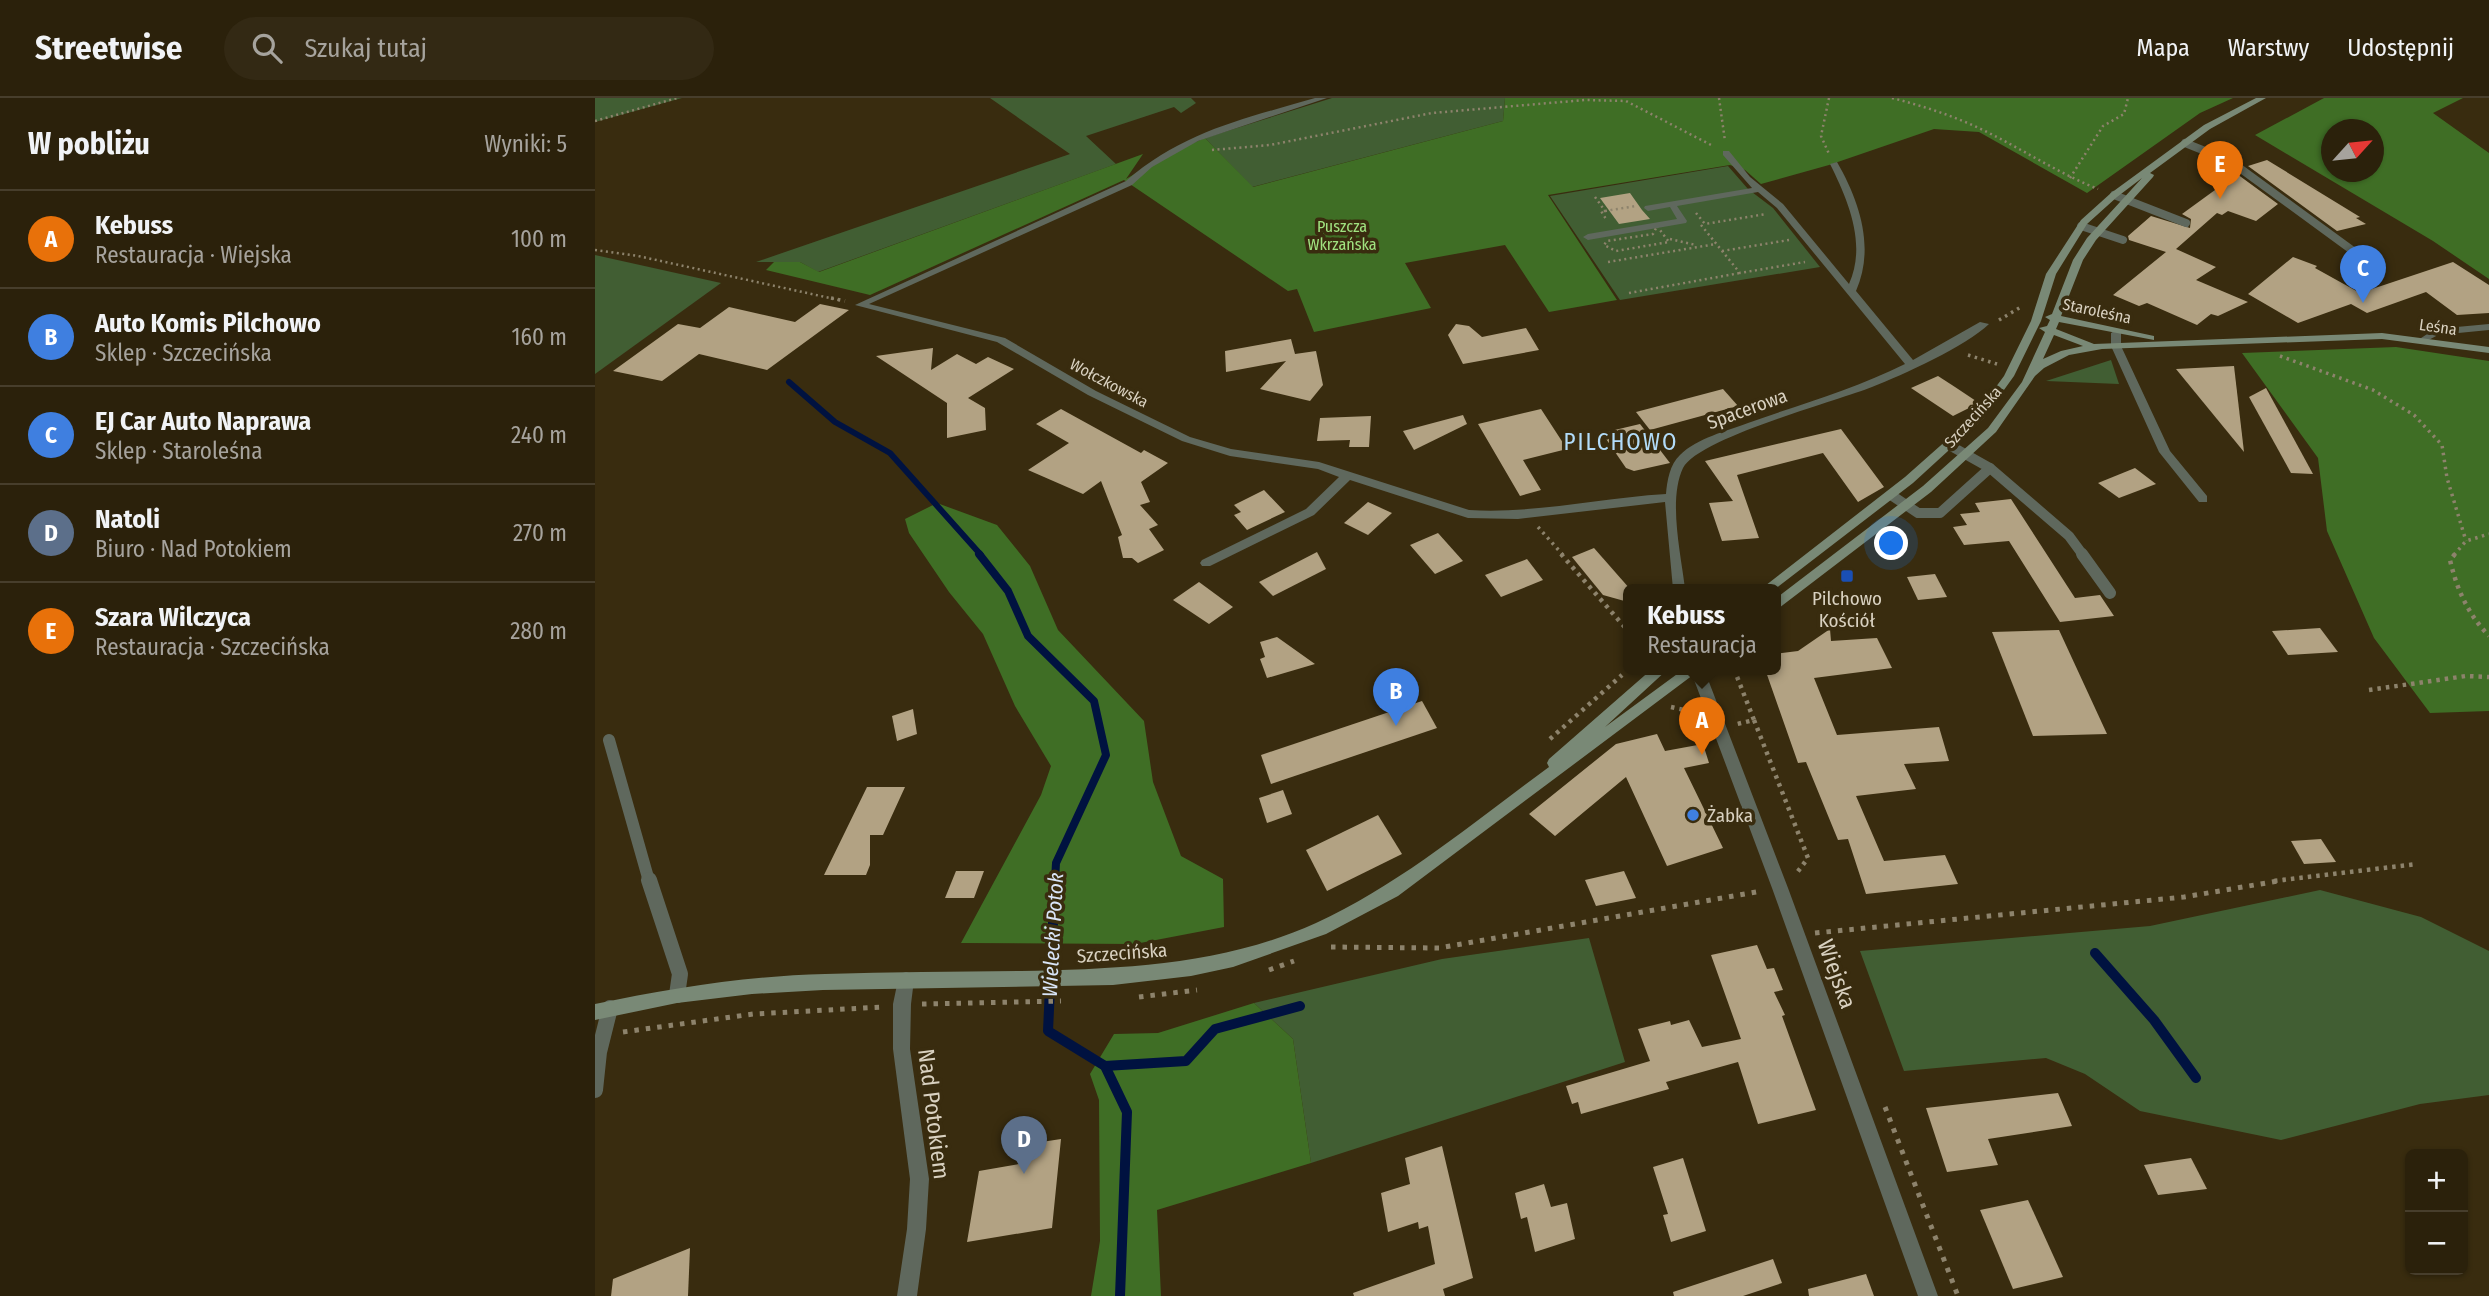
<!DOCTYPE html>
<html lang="pl">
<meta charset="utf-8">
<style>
body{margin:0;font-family:"Fira Sans Condensed",sans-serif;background:#332914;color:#f1f3f6}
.controls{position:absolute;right:21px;bottom:21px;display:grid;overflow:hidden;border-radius:10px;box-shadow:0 2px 5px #0004}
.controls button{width:63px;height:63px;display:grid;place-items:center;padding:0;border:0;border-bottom:2px solid #473e2c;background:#2b210b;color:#f1f3f6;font:35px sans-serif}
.compass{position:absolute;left:1726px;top:21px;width:63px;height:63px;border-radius:50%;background:#2b210b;box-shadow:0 2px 5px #0004;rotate:63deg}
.you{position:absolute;left:1297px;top:446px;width:24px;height:24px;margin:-18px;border:5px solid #fff;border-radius:50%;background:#1a73e8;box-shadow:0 0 0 10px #1a73e833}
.badge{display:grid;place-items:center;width:46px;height:46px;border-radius:50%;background:#bca0f2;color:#fff;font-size:23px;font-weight:700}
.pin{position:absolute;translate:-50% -58px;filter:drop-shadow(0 2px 4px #0008)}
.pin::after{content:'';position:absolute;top:37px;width:24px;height:21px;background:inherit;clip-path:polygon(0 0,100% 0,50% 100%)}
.popup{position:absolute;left:1028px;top:486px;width:158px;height:91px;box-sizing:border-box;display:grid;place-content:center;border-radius:10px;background:#2b210b;filter:drop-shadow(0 2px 5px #0005);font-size:23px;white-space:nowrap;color:#a6a39d}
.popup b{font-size:26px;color:#f1f3f6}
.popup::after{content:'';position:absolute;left:50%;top:100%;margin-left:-14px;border:14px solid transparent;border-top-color:#2b210b}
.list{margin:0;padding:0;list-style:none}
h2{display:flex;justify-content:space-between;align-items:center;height:91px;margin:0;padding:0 28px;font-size:30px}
h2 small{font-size:23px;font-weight:400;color:#a6a39d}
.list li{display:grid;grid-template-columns:46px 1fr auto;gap:21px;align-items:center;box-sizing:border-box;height:98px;padding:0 28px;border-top:2px solid #473e2c}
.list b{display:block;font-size:26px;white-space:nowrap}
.list p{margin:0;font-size:23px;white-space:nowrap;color:#a6a39d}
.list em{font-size:23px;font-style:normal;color:#a6a39d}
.icon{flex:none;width:38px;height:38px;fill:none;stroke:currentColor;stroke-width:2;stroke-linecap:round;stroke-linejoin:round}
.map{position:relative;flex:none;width:1894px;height:1198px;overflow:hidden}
header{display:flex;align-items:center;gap:42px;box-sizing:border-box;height:98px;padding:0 35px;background:#2b210b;border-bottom:2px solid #473e2c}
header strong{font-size:33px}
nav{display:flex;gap:38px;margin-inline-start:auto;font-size:24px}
.search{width:490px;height:63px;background:#332914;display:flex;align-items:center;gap:18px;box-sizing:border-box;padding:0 24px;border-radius:38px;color:#a6a39d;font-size:26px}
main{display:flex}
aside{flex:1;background:#2b210b}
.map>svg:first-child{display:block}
.green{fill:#415e33}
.forest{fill:#3f6e25;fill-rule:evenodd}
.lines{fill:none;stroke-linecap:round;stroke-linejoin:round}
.stream-far2{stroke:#001240;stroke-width:6}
.stream-far1{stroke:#001240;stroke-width:8}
.stream{stroke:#001240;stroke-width:10}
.building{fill:#b2a283}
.path-far3{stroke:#8d836c;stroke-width:2.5;stroke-dasharray:2 3.5;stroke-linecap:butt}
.path-far2{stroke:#8d836c;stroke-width:3.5;stroke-dasharray:2.5 4.5;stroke-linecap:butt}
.path-far1{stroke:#8d836c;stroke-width:4.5;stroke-dasharray:3.5 5;stroke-linecap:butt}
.path{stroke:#8d836c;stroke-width:5;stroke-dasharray:4.5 7;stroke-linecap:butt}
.lane-far3{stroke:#5f685d;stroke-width:8}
.lane-far2{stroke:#5f685d;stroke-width:10}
.lane-far1{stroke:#5f685d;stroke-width:12}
.lane{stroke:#5f685d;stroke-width:16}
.street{fill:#5f685d;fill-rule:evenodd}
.secondary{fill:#798976;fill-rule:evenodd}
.transit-dot{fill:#1a4fb4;stroke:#392c0f;stroke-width:2.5}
.shop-dot{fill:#3f7fe0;stroke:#392c0f;stroke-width:2.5}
.labels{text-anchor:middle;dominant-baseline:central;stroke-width:7;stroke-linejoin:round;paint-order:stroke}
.far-park-label{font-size:16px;fill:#a0e280;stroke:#392c0f}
.far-street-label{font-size:16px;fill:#d9d1c0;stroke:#392c0f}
.street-label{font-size:19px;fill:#d9d1c0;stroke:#392c0f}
.poi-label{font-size:19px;fill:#d9d1c0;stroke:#392c0f}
.water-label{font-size:21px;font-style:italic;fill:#d9e5f8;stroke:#392c0f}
.quarter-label{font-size:23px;letter-spacing:2px;fill:#b2dcf9;stroke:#392c0f}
.near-street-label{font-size:23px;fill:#d9d1c0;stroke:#392c0f}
</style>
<header>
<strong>Streetwise</strong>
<div class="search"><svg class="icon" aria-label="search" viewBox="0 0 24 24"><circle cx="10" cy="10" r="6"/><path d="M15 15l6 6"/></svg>Szukaj tutaj</div>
<nav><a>Mapa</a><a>Warstwy</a><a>Udostępnij</a></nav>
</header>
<main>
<aside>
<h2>W pobliżu<small>Wyniki: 5</small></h2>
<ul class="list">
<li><span class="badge" style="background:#e8710a">A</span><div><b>Kebuss</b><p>Restauracja · Wiejska</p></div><em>100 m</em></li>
<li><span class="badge" style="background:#3f7fe0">B</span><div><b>Auto Komis Pilchowo</b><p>Sklep · Szczecińska</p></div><em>160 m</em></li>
<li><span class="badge" style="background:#3f7fe0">C</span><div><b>EJ Car Auto Naprawa</b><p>Sklep · Staroleśna</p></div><em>240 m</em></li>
<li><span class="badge" style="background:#5c6f8a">D</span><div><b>Natoli</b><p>Biuro · Nad Potokiem</p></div><em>270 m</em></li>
<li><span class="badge" style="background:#e8710a">E</span><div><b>Szara Wilczyca</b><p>Restauracja · Szczecińska</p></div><em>280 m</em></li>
</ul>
</aside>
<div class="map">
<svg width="1894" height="1198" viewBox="0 0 1894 1198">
<rect width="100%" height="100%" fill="#392c0f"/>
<g class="green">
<polygon points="0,0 87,0 0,24"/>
<polygon points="395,0 596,0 601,5 586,15 579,9 491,38 521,66 223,174 205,164 161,164 475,56"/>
<polygon points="737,0 910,0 908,23 657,89 610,40"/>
<polygon points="1133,68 1153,91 1178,110 1225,169 1025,202 955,98"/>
<polygon points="0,157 126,185 0,276"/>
<polygon points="1516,262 1524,286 1451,283"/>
<polygon points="1725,792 1826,819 1894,853 1894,997 1825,1006 1686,1042 1545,1013 1490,976 1451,960 1309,973 1265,853 1555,828"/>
<polygon points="994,840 1030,964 716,1065 698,941 659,905 847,861"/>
</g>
<g class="forest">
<polygon points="910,0 1638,0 1605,15 1492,95 1384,34 1339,31 1234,67 1166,86 1150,72 1135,67 953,97 1022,202 954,214 910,147 810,165 836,210 719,234 702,191 693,193 529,82 275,197 171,172 179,164 205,164 224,174 548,56 531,81 575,55 610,40 658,89 908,23"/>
<path d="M1729 0H1868L1838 15 1894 55V181L1838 143 1660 37ZM1736 32H1778V74H1736Z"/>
<polygon points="1801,249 1894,263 1894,613 1835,615 1779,540 1732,433 1723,360 1647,255"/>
<polygon points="342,405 402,427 435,468 463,532 549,623 558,684 586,758 628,781 629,829 540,846 366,845 446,697 456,668 420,608 388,536 354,494 314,435 310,421"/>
<polygon points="659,905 698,941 716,1065 562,1112 566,1198 496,1198 505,1143 504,1002 495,976 519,936 563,935"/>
</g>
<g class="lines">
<polyline class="stream-far2" points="194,284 240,324 295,355 386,457"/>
<polyline class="stream-far1" points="384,456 413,493 433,538 499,603 511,657 461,765 460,783"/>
<g class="stream">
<polyline points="460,782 453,933 510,968 532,1014 525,1198"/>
<polyline points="1500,855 1559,922 1601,980"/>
<polyline points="510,968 591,963 620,931 705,908"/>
</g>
</g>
<g class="building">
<polygon points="1672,62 1765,119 1761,120 1771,126 1742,133 1653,68"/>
<polygon points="1642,76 1683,106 1661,123 1633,113 1627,117 1622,115 1581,151 1621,169 1601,182 1653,204 1623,218 1616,216 1602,227 1552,205 1544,208 1518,197 1571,154 1534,142 1533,138 1556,118 1595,130 1596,121 1587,116"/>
<polygon points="1035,95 1047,112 1055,121 1024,126 1005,100"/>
<polygon points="1698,159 1722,168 1720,170 1765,195 1858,164 1894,187 1894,215 1862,217 1831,194 1772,215 1756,206 1703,225 1653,196"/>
<polygon points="225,206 254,212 172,272 104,256 67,283 18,273 83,226 105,230 134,209 200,224"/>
<polygon points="861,226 874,228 887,239 931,230 944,252 868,266 853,237"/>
<polygon points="696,241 700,256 721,253 728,287 715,303 665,291 691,263 631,274 630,253"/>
<polygon points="338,250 336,272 362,256 381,266 393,259 419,271 373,300 390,310 391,332 352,340 352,305 281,258"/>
<polygon points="1639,268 1649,354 1581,271"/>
<polygon points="1343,278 1360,289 1384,305 1358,318 1316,290"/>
<polygon points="1671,290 1718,376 1696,375 1654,299"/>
<polygon points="1128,291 1143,308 1055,332 1041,314"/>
<polygon points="466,311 546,355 549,352 573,365 546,384 555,404 545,407 563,427 554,431 569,452 543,465 537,460 528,460 523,439 527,437 506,383 488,396 433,372 474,345 441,326"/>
<polygon points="946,311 972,351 928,362 946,392 925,398 883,326"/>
<polygon points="868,317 872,326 819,352 808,333"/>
<polygon points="776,318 774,349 754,349 755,342 722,343 725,320"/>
<polygon points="1045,326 1075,365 1039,373 1031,370 1007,335"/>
<polygon points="1246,331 1289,389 1263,404 1228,355 1142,377 1164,440 1127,443 1114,405 1138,403 1110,363"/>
<polygon points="1540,370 1561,386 1524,400 1503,385"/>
<polygon points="669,392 690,414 652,432 639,417 646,414 639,407"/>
<polygon points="1416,401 1480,500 1505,497 1519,518 1465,524 1414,443 1369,447 1358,429 1372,427 1365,416 1385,414 1380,405"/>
<polygon points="773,404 797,415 773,437 749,425"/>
<polygon points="843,435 868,463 840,476 815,447"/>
<polygon points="999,450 1035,491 1033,504 1008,497 977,459"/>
<polygon points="722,454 731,471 678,498 664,484"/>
<polygon points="932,461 948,482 906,499 890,477"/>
<polygon points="1340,476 1352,499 1323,502 1312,479"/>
<polygon points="604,484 638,509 614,526 578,502"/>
<polygon points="1725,530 1743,554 1693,557 1677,533"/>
<polygon points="1235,531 1236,543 1282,540 1297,570 1219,580 1242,637 1344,629 1354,663 1309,666 1321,691 1261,698 1289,763 1350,757 1363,786 1271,796 1253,741 1243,742 1211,664 1203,665 1170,571 1180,571 1180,556 1203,553"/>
<polygon points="1464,532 1512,636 1438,638 1397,534"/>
<polygon points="682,539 720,566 672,580 665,561 670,559 665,544"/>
<polygon points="827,603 842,630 676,686 666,657"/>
<polygon points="318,611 322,636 302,643 297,618"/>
<polygon points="1062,636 1070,653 1108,646 1114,665 1089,670 1128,750 1072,768 1031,679 960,738 934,716 1021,646"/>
<polygon points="272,689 310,689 288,737 275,737 275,767 271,777 229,777"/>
<polygon points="688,692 697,716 672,725 664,700"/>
<polygon points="783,717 807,756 732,793 711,752"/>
<polygon points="1726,741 1741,764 1709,766 1696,743"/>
<polygon points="361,773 389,773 379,800 350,800"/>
<polygon points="1029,773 1041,800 1001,808 990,782"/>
<polygon points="1162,847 1172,871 1179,870 1188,892 1179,894 1190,917 1187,918 1221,1012 1163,1026 1143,964 1071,984 1074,991 986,1016 983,1004 977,1006 971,988 1055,963 1043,931 1075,923 1076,927 1094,922 1107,949 1146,941 1116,857"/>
<polygon points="1463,995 1477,1028 1393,1041 1403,1067 1352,1074 1331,1010"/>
<polygon points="466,1041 457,1130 372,1144 384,1073 424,1066 427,1047"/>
<polygon points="847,1048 878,1180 848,1191 850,1198 759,1198 758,1195 840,1166 833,1128 824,1131 823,1124 793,1134 786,1095 815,1086 810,1060"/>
<polygon points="1088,1060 1111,1133 1076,1144 1068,1117 1073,1116 1058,1069"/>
<polygon points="1596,1060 1612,1091 1563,1097 1549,1067"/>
<polygon points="949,1086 956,1109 972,1105 980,1141 940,1154 932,1119 926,1121 920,1095"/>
<polygon points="1433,1102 1468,1179 1418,1191 1385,1112"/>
<polygon points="95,1150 93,1198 16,1198 18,1181"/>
<polygon points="1178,1161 1187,1185 1148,1198 1079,1198 1078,1194"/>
<polygon points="1271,1176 1279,1198 1214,1198 1213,1191"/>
</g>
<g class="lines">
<g class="path-far3">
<polyline points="1124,0 1130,43"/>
<polyline points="1234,0 1226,38 1234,56"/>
<path d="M1297 0C1328 8 1359 18 1388 32 1427 51 1463 75 1503 91"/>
<polyline points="0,23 82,0"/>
<polyline points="617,52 675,47 837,15 990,2 1031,3 1118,48"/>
<polyline points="1475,80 1508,28 1529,16 1533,0"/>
<polyline points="1000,99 1010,113 1006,113 1011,121"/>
<polyline points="1010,113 1041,108"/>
<polyline points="1101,115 1110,126 1171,116"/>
<polyline points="1106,127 1145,175 1210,164"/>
<polygon points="1062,128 1074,144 1021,153 1009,147 1012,143 1058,136"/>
<polyline points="1075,141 1101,147"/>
<polyline points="0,152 43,158 244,202"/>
<polyline points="1127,153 1194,142"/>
<polyline points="1013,164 1121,146"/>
<polyline points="1034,195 1145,175"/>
</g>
<g class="path-far2">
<polyline points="236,200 250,203"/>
<polyline points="1404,222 1426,209"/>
<polyline points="1373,257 1402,266"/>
<polyline points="1685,258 1778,292 1819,317 1847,347 1852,380 1871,443"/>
<polyline points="943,429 968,457"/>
<polyline points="1859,457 1871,443 1894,436"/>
</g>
<g class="path-far1">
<polyline points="966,456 1034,534"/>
<path d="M1860 456 1855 462C1862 492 1873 516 1894 538"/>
<polyline points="1139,571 1159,622 1142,626"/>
<polyline points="1774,592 1871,578 1894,579"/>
<polyline points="1076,609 1098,614"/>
<polyline points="1159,622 1213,760 1201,776"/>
<polyline points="955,641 1027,577"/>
<polyline points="1679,783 1822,766"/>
</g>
<g class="path">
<polyline points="1220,835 1589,799 1689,782"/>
<polyline points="736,849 844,850 1167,793"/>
<polyline points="674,872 699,863"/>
<polyline points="544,899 602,892"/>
<polyline points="327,906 466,903"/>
<polyline points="28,934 158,916 287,909"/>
<polyline points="1290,1009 1363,1198"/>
</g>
<g class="lane-far3">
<polyline points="1590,45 1635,63 1776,166"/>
<polyline points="1519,97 1591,125"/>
<polyline points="1486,128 1528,142"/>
</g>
<g class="lane-far2">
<polyline points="1395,370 1474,438 1488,457"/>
<polyline points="1296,397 1323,415 1345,415 1395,370 1354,347"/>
</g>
<g class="lane-far1">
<polyline points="1487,456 1515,495"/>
<polyline points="14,642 54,783"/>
</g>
<g class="lane">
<polyline points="54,782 85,876 82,897"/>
<polyline points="0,992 4,954 15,910"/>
</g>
<g class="street">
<path d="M720 0H732L603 43 557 69 537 87 274 206 410 240 501 293 595 339 636 351 724 364 874 412C940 416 1004 400 1071 396 1072 383 1075 366 1085 357 1102 340 1132 333 1153 325 1206 306 1260 291 1310 266L1182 110 1163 94 1082 108 1092 123 1091 125 993 142 988 139 993 136 1082 121 1075 109 1053 113 1049 110 1050 108 1157 90 1128 57V53H1134L1155 79 1188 106 1254 186C1272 146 1253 102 1235 66L1242 64C1265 104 1280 150 1261 193L1318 262 1385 224 1394 226C1371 248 1308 277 1277 289 1242 303 1103 340 1088 370 1073 402 1086 456 1090 491H1078L1070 404 923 421 873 420 755 382 719 417 615 468H607L605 465 607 462 711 411 744 379 723 371 635 358 587 343 493 297 402 244 260 207 531 83C589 33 649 21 720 0Z"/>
<polygon points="1894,226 1894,232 1843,237 1828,245 1823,242 1840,231"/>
<polygon points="1521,232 1526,235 1526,248 1575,353 1612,398 1612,404 1604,404 1564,354 1516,248 1516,235"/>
<polygon points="1095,571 1109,571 1193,790 1343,1198 1323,1198 1177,790"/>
<polygon points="311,874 317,876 319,882 316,906 315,951 334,1081 331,1131 322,1198 302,1198 312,1131 315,1081 298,951 298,906 303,882 305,876"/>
</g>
<g class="secondary">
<path d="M1661 0H1671L1615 31 1555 75 1559 77 1558 79 1501 142 1488 162 1466 218 1559 238V242L1464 224 1461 231 1499 246 1787 235 1894 249V255L1787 241 1507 251 1474 257 1449 270 1440 278 1401 334 1336 394 1180 513V501L1328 388 1393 330 1427 284 1450 234 1444 230 1452 228 1455 222 1450 219 1457 216 1478 162 1492 140 1547 80 1522 99 1492 126 1461 176 1446 223 1419 278 1388 321 1318 385 1180 491H1166L1310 379 1380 317 1409 278 1436 223 1451 176 1486 122 1516 95 1609 27ZM1459 237 1488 248 1466 253 1448 261Z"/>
<path d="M1057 571H1073L1010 629 1089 571H1106L803 798 731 836 638 869 596 878 518 887 228 892 157 896 82 905 0 922V906C77 890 152 878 230 876 296 874 361 874 426 873 527 871 628 867 721 825 806 786 879 724 954 669L952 665 954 661Z"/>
</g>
</g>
<rect class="transit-dot" x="1245" y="471" width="14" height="14" rx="3.5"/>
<circle class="shop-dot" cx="1098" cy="717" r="7"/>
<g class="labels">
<g class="far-park-label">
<text x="747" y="128">Puszcza<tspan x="747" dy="18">Wkrzańska</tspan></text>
</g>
<g class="far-street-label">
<text transform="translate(1502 213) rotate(12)">Staroleśna</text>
<text transform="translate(1843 229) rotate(8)">Leśna</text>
<text transform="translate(514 285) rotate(28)">Wołczkowska</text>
<text transform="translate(1378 319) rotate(-48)">Szczecińska</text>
</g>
<g class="street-label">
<text transform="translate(1152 311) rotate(-20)">Spacerowa</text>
<text transform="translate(527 855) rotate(-4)">Szczecińska</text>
</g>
<g class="poi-label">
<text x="1252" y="500">Pilchowo<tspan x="1252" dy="22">Kościół</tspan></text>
<text x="1112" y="717" text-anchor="start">Żabka</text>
</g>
<g class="water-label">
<text transform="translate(458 837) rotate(-87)">Wielecki Potok</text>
</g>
<g class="quarter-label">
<text x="1026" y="344">PILCHOWO</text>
</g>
<g class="near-street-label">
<text transform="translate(1242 876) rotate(70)">Wiejska</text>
<text transform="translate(339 1016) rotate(83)">Nad Potokiem</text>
</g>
</g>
</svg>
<div class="controls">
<button>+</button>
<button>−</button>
</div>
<svg class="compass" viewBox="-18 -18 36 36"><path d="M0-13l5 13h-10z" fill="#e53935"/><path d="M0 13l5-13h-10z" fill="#a6a39d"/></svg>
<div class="you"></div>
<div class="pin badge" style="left:1107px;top:657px;background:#e8710a">A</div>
<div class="popup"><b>Kebuss</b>Restauracja</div>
<div class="pin badge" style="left:801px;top:628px;background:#3f7fe0">B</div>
<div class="pin badge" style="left:1768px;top:205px;background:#3f7fe0">C</div>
<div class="pin badge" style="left:429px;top:1076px;background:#5c6f8a">D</div>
<div class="pin badge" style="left:1625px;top:101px;background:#e8710a">E</div>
</div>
</main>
